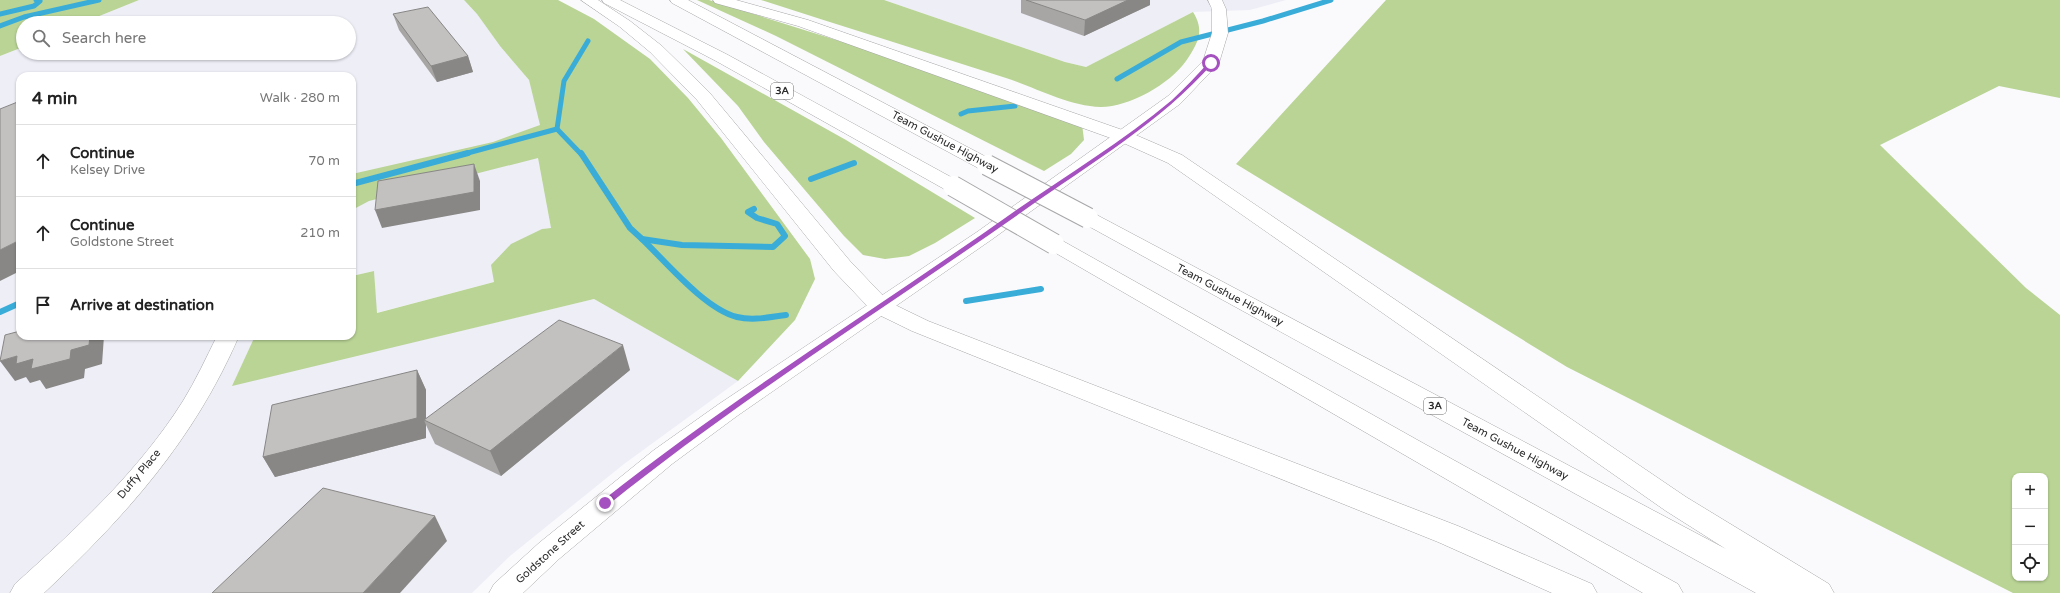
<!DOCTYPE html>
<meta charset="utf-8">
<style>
body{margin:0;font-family:"Varela Round",sans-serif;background:#f2f2f2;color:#222}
.controls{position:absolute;right:12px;bottom:12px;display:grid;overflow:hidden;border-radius:8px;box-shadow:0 1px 3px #0004}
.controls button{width:36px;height:36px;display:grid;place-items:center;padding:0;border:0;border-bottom:1px solid #e0e0e0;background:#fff;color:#222;font:20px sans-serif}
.stop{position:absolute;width:12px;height:12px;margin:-9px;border:3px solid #a551bf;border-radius:50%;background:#fff}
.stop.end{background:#a551bf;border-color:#fff;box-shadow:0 1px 4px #0008}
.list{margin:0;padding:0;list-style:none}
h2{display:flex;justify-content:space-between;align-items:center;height:52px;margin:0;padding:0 16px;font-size:17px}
h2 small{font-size:13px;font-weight:400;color:#767676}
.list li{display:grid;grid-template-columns:26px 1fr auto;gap:12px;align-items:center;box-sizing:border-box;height:72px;padding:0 16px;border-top:1px solid #e0e0e0}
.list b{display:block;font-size:15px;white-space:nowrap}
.list p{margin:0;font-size:13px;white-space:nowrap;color:#767676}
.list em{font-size:13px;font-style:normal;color:#767676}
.icon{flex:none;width:22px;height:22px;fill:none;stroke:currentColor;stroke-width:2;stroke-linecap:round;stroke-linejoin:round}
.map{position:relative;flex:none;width:2060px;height:593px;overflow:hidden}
.search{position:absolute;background:#fff;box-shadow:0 1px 3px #0004;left:16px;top:16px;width:340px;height:44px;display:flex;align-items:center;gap:10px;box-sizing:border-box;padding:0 14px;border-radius:22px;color:#767676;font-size:15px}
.panel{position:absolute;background:#fff;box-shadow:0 1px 3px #0004;left:16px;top:72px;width:340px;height:268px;border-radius:12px}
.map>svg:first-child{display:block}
.built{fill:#eeeef7}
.green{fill:#b9d495;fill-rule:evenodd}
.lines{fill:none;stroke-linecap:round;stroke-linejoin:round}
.stream-far1{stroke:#3aacd8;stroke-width:5}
.stream{stroke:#3aacd8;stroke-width:6}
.street-casing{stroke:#a7a7a9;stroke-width:1}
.secondary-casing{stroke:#a7a7a9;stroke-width:1}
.highway-casing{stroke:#a7a7a9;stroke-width:1}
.street{fill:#fff;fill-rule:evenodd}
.secondary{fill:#fff;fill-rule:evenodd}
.highway{fill:#fff;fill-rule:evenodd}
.highway-bridge-casing{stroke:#a7a7a9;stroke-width:22;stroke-linecap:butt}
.highway-bridge{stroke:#fff;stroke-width:20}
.wall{fill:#a8a6a5}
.shaded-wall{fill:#888786}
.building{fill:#c3c1c0;stroke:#888786}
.route{fill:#a551bf}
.labels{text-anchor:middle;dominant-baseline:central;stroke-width:3;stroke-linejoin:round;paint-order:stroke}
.shield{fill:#fff;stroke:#6b6b6c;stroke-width:1}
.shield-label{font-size:10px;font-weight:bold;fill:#2c2c2d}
.street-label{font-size:11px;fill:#2c2c2d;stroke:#fff}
</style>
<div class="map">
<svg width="2060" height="593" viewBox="0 0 2060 593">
<rect width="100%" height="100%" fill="#fafafc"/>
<g class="built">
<polygon points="139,0 464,0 477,14 500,46 529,80 541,125 538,158 551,228 542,229 494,282 376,313 374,271 352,276 352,76 20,76 20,336 255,336 233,385 594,299 738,381 624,464 510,556 472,593 0,593 0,56 23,47 23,53 349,53 349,23 82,23"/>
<polygon points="884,0 1286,0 1250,10 1193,12 1086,67 1065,62"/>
</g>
<g class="green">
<polygon points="0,0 139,0 82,23 23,23 23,47 0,56"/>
<polygon points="464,0 558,0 594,19 650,59 688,98 721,138 810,259 815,279 795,320 738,381 594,299 232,386 255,336 352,336 352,276 374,271 377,313 494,282 491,265 511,244 542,229 551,228 538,158 369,201 352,210 352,174 493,142 540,125 529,80 500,46 477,14"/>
<polygon points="697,0 709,0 849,44 1082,124 1084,140 1071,154 1044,171 776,36"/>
<path d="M761 0H884L1065 62 1086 67 1193 12C1205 31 1198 43 1186 61 1170 84 1129 107 1101 107 1068 106 1037 88 1006 78 924 52 842 26 761 0Z"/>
<path d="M1386 0H2060V98L1999 86 1880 145 2026 288 2060 315V593H2013L1567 367 1236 164ZM2015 476H2045V578H2015Z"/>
<polygon points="683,49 846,140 975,218 935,243 909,256 885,259 863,255 844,236 764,142 738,106"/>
</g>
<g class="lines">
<g class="stream-far1">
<polyline points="0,14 34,6 40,1 36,0"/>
<polyline points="0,26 24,17 99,0"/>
<polyline points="1117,79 1181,42 1263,21 1331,0"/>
<polyline points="961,114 968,111 1015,106"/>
<polyline points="557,129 581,154"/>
<polyline points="464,154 557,129 564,81 588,41"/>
</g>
<g class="stream">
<polyline points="581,153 630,228 642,239 682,245 773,247 785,236 777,224 757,218 748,212 754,209"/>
<polyline points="811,179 854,163"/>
<polyline points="352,184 468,153"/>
<path d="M642 239C666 262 705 309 737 317 753 321 770 317 786 315"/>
<polyline points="966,301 1041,289"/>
<polyline points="0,312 20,303"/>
</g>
<defs>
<path id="street" d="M217 336H239C194 440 126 516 44 593H10L15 584C76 529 139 471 183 401 196 380 206 358 217 336Z"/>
<polygon id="secondary" points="1208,0 1222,0 1226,9 1228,33 1219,63 1180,104 991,240 737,416 672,464 559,559 523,593 489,593 494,584 539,543 654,450 719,404 977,232 1168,96 1203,61 1212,33 1212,9"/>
<g id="highway">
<polygon points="581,0 598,0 630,21 662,46 709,92 850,261 889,302 928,321 1458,526 1592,584 1597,593 1552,593 1438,542 912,331 873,312 834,271 697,100 650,52 620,27"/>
<polygon points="602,0 620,0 728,55 960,182 963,186 960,190 953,192 946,190 716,61 604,3"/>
<polygon points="670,0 688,0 994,161 996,165 994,169 987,171 980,169 672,3"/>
<polygon points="713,0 736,0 808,20 1131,133 1182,155 1686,497 1829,584 1834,593 1756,593 1081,222 1078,218 1081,214 1088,212 1095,214 1726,549 1666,511 1168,163 1119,141 798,26 715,3"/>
<polygon points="1054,238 1061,240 1421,442 1678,584 1683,593 1643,593 1047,248 1044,244 1047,240"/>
</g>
</defs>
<use href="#street" class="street-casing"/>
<use href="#secondary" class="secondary-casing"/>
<use href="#highway" class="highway-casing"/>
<use href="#street" class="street"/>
<use href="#secondary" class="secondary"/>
<use href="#highway" class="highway"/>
<defs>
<g id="highway-bridge">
<polyline points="987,165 1088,218"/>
<polyline points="953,186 1054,244"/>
</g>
</defs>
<use href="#highway-bridge" class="highway-bridge-casing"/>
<use href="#highway-bridge" class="highway-bridge"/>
</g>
<g class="wall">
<polygon points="1021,0 1150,0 1150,5 1084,36 1021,13"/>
<polygon points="393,14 468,56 473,72 437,82 399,30"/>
<polygon points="417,370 426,390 426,418 630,370 501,476 435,444 426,425 426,438 275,477 263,457"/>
</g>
<g class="shaded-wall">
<polygon points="1128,0 1150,0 1150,5 1084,36 1085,20"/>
<polygon points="468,56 473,72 437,82 431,66"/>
<polygon points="474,164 480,181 480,210 382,228 375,210"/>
<polygon points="20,240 20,271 0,281 0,250"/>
<polygon points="90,336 104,336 102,364 85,369 84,378 46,389 40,380 30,383 26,377 15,381 0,361 17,356 33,359 71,350"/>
<polygon points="623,345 630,370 501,476 490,451"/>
<polygon points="417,370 426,390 426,421 424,420 426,425 426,438 275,477 263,457"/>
<polygon points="435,516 447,541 400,593 363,593"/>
</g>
<g class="building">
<polygon points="1026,0 1128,0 1085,20"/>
<polygon points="428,7 468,56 431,66 393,14"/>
<polygon points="20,101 20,240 0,250 0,109"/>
<polygon points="474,164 474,192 375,210 378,181"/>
<polygon points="559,320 623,345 490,451 424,420"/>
<polygon points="20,331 20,336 90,336 89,345 71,350 70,359 31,369 33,359 16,364 17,356 0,361 5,335"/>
<polygon points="417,370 417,418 263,457 272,405"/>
<polygon points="323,488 435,516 363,593 212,593"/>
</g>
<path class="route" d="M1209 62 1213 63C1161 122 1090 164 1026 209 887 307 741 398 608 505H602V501C734 396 878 308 1015 211 1067 175 1123 141 1172 100 1185 88 1197 75 1209 62Z"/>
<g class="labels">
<g class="shield">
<rect x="771" y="83" width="22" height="16" rx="3"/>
<rect x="1424" y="398" width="22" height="16" rx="3"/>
</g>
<g class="shield-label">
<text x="782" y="91">3A</text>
<text x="1435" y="406">3A</text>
</g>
<g class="street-label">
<text transform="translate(945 142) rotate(28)">Team Gushue Highway</text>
<text transform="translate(1230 295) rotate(28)">Team Gushue Highway</text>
<text transform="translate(1515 449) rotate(28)">Team Gushue Highway</text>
<text transform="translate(139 474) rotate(-50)">Duffy Place</text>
<text transform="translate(550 552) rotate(-42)">Goldstone Street</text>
</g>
</g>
</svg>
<div class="controls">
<button>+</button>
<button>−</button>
<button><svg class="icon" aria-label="locate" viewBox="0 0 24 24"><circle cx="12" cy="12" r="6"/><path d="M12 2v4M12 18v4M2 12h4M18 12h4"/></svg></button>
</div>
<div class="stop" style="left:1211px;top:63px"></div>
<div class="stop end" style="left:605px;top:503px"></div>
<div class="search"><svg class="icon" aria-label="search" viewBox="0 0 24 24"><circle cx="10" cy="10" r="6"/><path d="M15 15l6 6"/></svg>Search here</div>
<section class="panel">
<h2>4 min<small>Walk · 280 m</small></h2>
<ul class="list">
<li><svg class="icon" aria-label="ahead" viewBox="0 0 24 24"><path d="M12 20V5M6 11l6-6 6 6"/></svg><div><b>Continue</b><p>Kelsey Drive</p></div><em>70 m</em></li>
<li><svg class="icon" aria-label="ahead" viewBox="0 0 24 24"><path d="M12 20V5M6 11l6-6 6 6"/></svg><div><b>Continue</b><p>Goldstone Street</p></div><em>210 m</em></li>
<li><svg class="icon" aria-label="arrive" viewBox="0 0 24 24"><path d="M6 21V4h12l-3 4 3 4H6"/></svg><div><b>Arrive at destination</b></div></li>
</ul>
</section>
</div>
